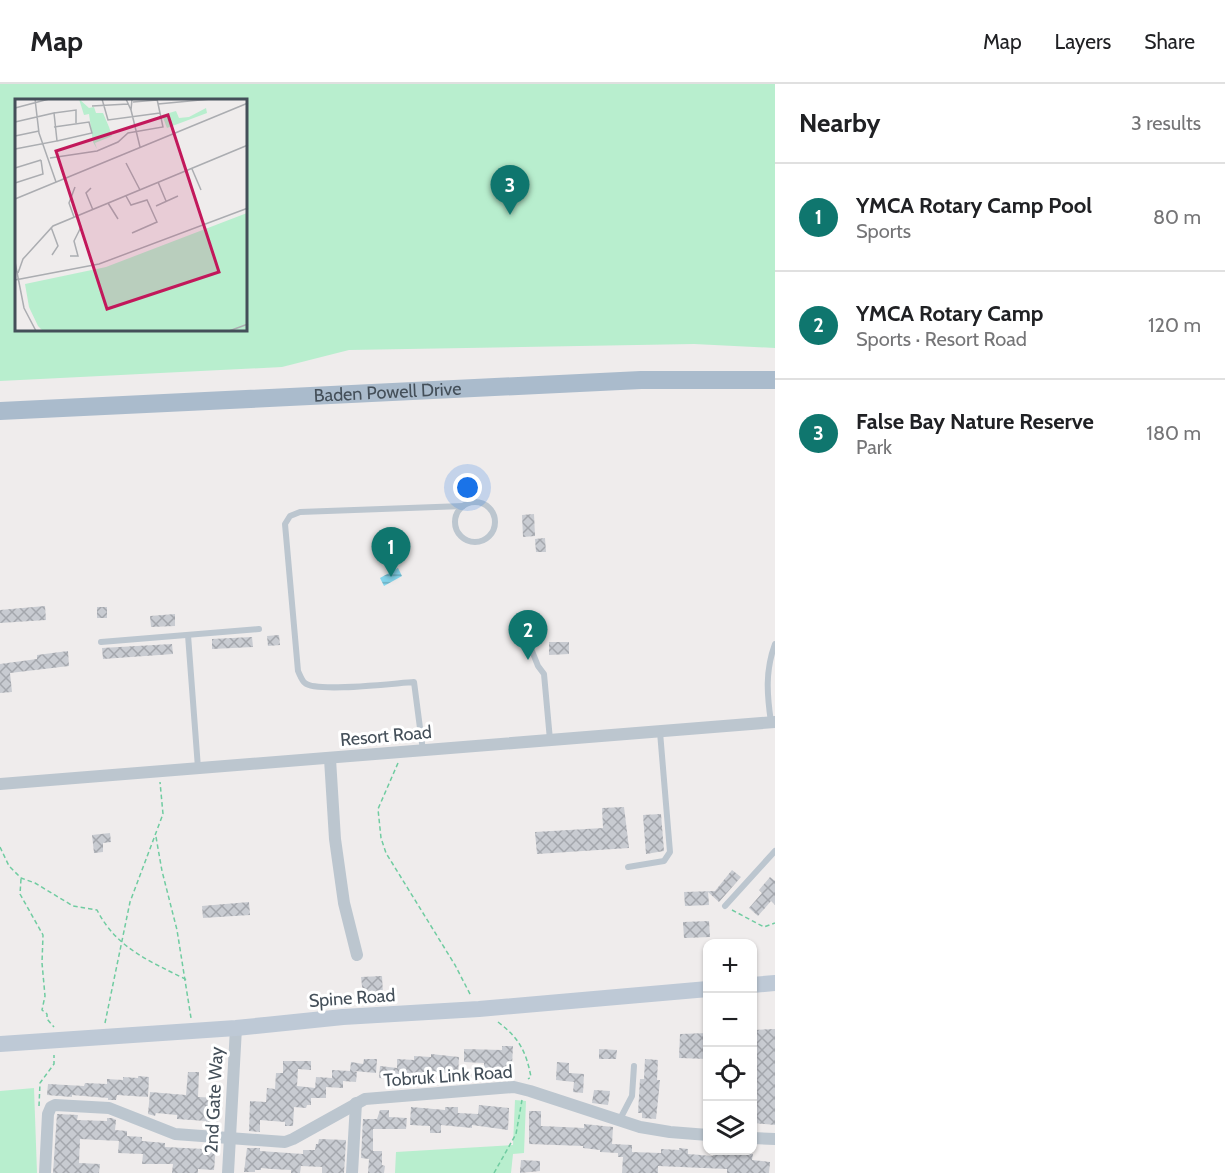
<!DOCTYPE html>
<meta charset="utf-8">
<style>
body{margin:0;font-family:Cabin,sans-serif;background:#f6f6f6;color:#202124}
.controls{position:absolute;right:18px;bottom:18px;display:grid;overflow:hidden;border-radius:12px;box-shadow:0 2px 4px #0004}
.controls button{width:54px;height:54px;display:grid;place-items:center;padding:0;border:0;border-bottom:2px solid #e0e0e0;background:#fff;color:#202124;font:30px sans-serif}
.you{position:absolute;left:468px;top:404px;width:21px;height:21px;margin:-15px;border:4px solid #fff;border-radius:50%;background:#1a73e8;box-shadow:0 0 0 9px #1a73e833}
.badge{display:grid;place-items:center;width:39px;height:39px;border-radius:50%;background:#0f766e;color:#fff;font-size:20px;font-weight:700}
.pin{position:absolute;translate:-50% -50px;filter:drop-shadow(0 2px 3px #0008)}
.pin::after{content:'';position:absolute;top:32px;width:21px;height:18px;background:inherit;clip-path:polygon(0 0,100% 0,50% 100%)}
.list{margin:0;padding:0;list-style:none}
h2{display:flex;justify-content:space-between;align-items:center;height:78px;margin:0;padding:0 24px;font-size:26px}
h2 small{font-size:20px;font-weight:400;color:#757577}
.list li{display:grid;grid-template-columns:39px 1fr auto;gap:18px;align-items:center;box-sizing:border-box;height:108px;padding:0 24px;border-top:2px solid #e0e0e0}
.list b{display:block;font-size:22px;white-space:nowrap}
.list p{margin:0;font-size:20px;white-space:nowrap;color:#757577}
.list em{font-size:20px;font-style:normal;color:#757577}
.icon{flex:none;width:33px;height:33px;fill:none;stroke:currentColor;stroke-width:2;stroke-linecap:round;stroke-linejoin:round}
.map{position:relative;flex:none;width:775px;height:1089px;overflow:hidden}
header{display:flex;align-items:center;gap:36px;box-sizing:border-box;height:84px;padding:0 30px;background:#fff;border-bottom:2px solid #e0e0e0}
header strong{font-size:28px}
nav{display:flex;gap:33px;margin-inline-start:auto;font-size:21px}
main{display:flex}
aside{flex:1;background:#fff}
.map>svg:first-child{display:block}
.green{fill:#b8eece;fill-rule:evenodd}
.water{fill:url(#water-rules)}
.building{fill:url(#building-cross-hatch)}
.lines{fill:none;stroke-linecap:round;stroke-linejoin:round}
.path{stroke:#70cca1;stroke-width:1.5;stroke-dasharray:4.5 3;stroke-linecap:butt}
.lane{stroke:#bcc6cf;stroke-width:6}
.street{stroke:#bcc6cf;stroke-width:12}
.secondary{stroke:#bec9d6;stroke-width:16}
.primary{stroke:#abc;stroke-width:18}
.labels{text-anchor:middle;dominant-baseline:central;stroke-width:6;stroke-linejoin:round;paint-order:stroke}
.street-label{font-size:18px;fill:#444f59;stroke:#fff}
.inset-road{fill:none;stroke:#abadb1;stroke-width:1.5}
.view{fill:#c2185b;fill-opacity:0.15;stroke:#c2185b;stroke-width:3}
.inset-edge{fill:none;stroke:#444f59;stroke-width:3}
</style>
<header>
<strong>Map</strong>
<nav><a>Map</a><a>Layers</a><a>Share</a></nav>
</header>
<main>
<div class="map">
<svg width="775" height="1089" viewBox="0 0 775 1089">
<defs>
<pattern id="water-rules" width="6" height="5" patternUnits="userSpaceOnUse" patternTransform="scale(1.5)"><rect width="6" height="5" fill="#84d5ec"/><path d="M0 2.5h6" fill="none" stroke="#6eafc2"/></pattern>
<pattern id="building-cross-hatch" width="8" height="8" patternUnits="userSpaceOnUse" patternTransform="scale(1.5)"><rect width="8" height="8" fill="#c8cbd1"/><path d="M0 0l8 8M0 8l8-8" fill="none" stroke="#a4a7ad"/></pattern>
</defs>
<rect width="100%" height="100%" fill="#efecec"/>
<g class="green">
<path d="M0 0H775V264L694 260 349 266 282 283 0 297ZM16 16H246V246H16Z"/>
<polygon points="34,1004 37,1089 0,1089 0,1007"/>
<polygon points="515,1016 526,1017 524,1069 513,1070 511,1089 395,1089 396,1068 513,1061"/>
</g>
<polygon class="water" points="398,484 402,492 384,502 380,494"/>
<g class="building">
<polygon points="534,430 535,452 523,453 522,431"/>
<polygon points="545,454 546,468 536,468 535,455"/>
<polygon points="45,522 46,536 0,539 0,526"/>
<rect x="97" y="523" width="10" height="11"/>
<polygon points="175,530 175,542 151,543 150,532"/>
<polygon points="279,551 280,561 268,562 267,552"/>
<polygon points="252,553 253,563 212,565 212,555"/>
<polygon points="549,558 569,558 569,570 549,571"/>
<polygon points="172,560 173,570 103,575 102,564"/>
<polygon points="68,567 69,582 10,589 12,608 0,609 0,580 37,575 37,571"/>
<polygon points="624,723 629,764 537,770 535,748 603,744 602,724"/>
<polygon points="661,730 664,767 646,770 643,731"/>
<polygon points="110,749 111,758 103,759 103,768 94,769 92,751"/>
<polygon points="732,786 741,793 719,818 708,808 709,821 685,822 684,808 715,807"/>
<polygon points="770,793 775,797 775,821 771,817 758,832 749,824 762,809 759,806"/>
<polygon points="249,818 250,831 203,834 202,822"/>
<polygon points="709,837 710,853 684,854 683,838"/>
<polygon points="382,892 383,910 363,911 361,893"/>
<polygon points="775,945 775,1041 753,1039 757,977 753,976 753,946"/>
<polygon points="708,949 708,975 679,974 680,950"/>
<polygon points="502,962 513,962 512,982 509,981 509,984 484,985 484,979 464,978 464,965 502,966"/>
<polygon points="599,965 617,966 616,975 599,975"/>
<polygon points="431,970 459,973 458,993 449,992 449,989 425,988 425,997 415,997 415,993 389,992 389,995 379,994 380,982 397,984 397,975 414,976 414,972 431,973"/>
<polygon points="364,975 377,975 376,989 354,987 357,988 356,998 343,997 343,1004 326,1003 326,1014 311,1014 311,1021 307,1021 306,1024 294,1023 293,1042 285,1042 285,1038 260,1036 260,1048 249,1047 250,1017 266,1018 267,1004 275,1005 276,989 283,989 283,977 311,977 311,986 298,985 297,1002 315,1004 316,993 332,994 332,986 350,987 351,978 363,980"/>
<polygon points="645,975 658,976 657,996 660,996 656,1035 642,1034 642,1029 638,1029 640,995 644,995"/>
<polygon points="557,978 569,979 569,989 584,990 583,1009 573,1008 574,998 556,996"/>
<polygon points="188,988 199,988 198,1013 219,1014 217,1045 206,1044 206,1037 177,1035 177,1031 156,1029 155,1032 148,1030 150,1008 186,1011"/>
<polygon points="138,992 149,993 148,1013 117,1011 116,1016 108,1016 108,1014 72,1011 72,1013 47,1011 48,1000 84,1002 85,999 107,1000 107,995 123,996 123,993 138,994"/>
<polygon points="594,1006 610,1007 608,1021 592,1019"/>
<polygon points="479,1021 509,1024 508,1046 472,1041 472,1044 441,1041 441,1049 430,1049 430,1042 410,1041 411,1023 445,1026 445,1023 458,1023 458,1029 478,1030"/>
<polygon points="380,1026 389,1026 389,1033 407,1034 406,1045 373,1045 373,1067 382,1067 382,1081 385,1082 384,1089 368,1089 369,1075 361,1074 363,1035 377,1035"/>
<polygon points="529,1027 541,1027 541,1042 584,1044 584,1040 613,1043 612,1060 632,1061 632,1068 661,1069 661,1065 679,1066 679,1064 688,1065 688,1070 713,1072 714,1069 753,1070 752,1076 770,1078 769,1089 727,1089 727,1085 658,1082 658,1089 622,1089 623,1073 618,1073 618,1069 600,1068 600,1066 583,1064 583,1062 529,1060"/>
<polygon points="57,1030 78,1031 77,1036 107,1037 107,1034 112,1034 116,1036 115,1046 127,1047 127,1052 142,1053 142,1057 165,1059 165,1063 204,1065 205,1060 216,1061 214,1086 198,1085 198,1089 172,1089 173,1080 142,1080 143,1070 118,1069 119,1057 80,1055 79,1079 100,1080 99,1089 53,1089"/>
<polygon points="319,1055 346,1056 344,1089 322,1089 322,1083 301,1082 300,1089 291,1089 291,1086 272,1085 261,1084 261,1086 255,1086 255,1088 244,1088 247,1064 260,1064 260,1067 303,1070 303,1066 315,1066 316,1060 318,1060"/>
<polygon points="521,1076 540,1077 540,1087 520,1089"/>
</g>
<g class="lines">
<g class="path">
<polyline points="398,679 378,725 381,754 386,769 455,881 471,912"/>
<polyline points="156,753 162,787 177,846 191,934"/>
<path d="M0 763 9 782 21 794 35 799 73 822 97 826C117 865 150 877 187 896"/>
<polyline points="21,795 20,810 43,851 42,879 45,912 42,926 47,930 47,935 54,943"/>
<polyline points="732,826 764,843 775,839"/>
<path d="M498 938C519 954 526 967 531 993L528 995"/>
<polyline points="105,939 130,818 163,730 160,698"/>
<polyline points="39,1022 40,999 54,980 54,971"/>
<polyline points="494,1089 516,1050 522,1016"/>
</g>
<g class="lane">
<circle cx="475" cy="438" r="20"/>
<polyline points="520,537 538,582 544,590 550,656"/>
<polyline points="188,551 198,684"/>
<polyline points="101,558 259,545"/>
<path d="M771 638C767 611 765 587 775 560"/>
<path d="M423 667 414 598C396 599 316 609 305 599 302 597 300 591 298 587L285 440 290 432 300 428 463 422"/>
<polyline points="628,783 664,777 670,768 660,648"/>
<polyline points="725,822 775,767"/>
<polyline points="619,1037 632,1012 634,982"/>
</g>
<g class="street">
<polyline points="330,675 335,755 344,819 357,871"/>
<polyline points="0,700 775,638"/>
<polyline points="752,1054 775,1055"/>
<polyline points="45,1089 48,1030 51,1023 55,1021 109,1024 175,1050 285,1058 293,1055 365,1015 500,1004 514,1003 530,1007 640,1043 670,1048 708,1051"/>
<polyline points="228,1089 236,944"/>
<polyline points="352,1089 356,1019"/>
</g>
<g class="secondary">
<polyline points="752,901 775,899"/>
<polyline points="0,960 236,944 343,933 479,925 708,905"/>
</g>
<path class="primary" id="s1" d="M0 327 641 296H775"/>
</g>
<g class="labels">
<g class="street-label">
<text stroke="none"><textPath href="#s1" startOffset="388">Baden Powell Drive</textPath></text>
<text transform="translate(386 652) rotate(-5)">Resort Road</text>
<text transform="translate(352 914) rotate(-4)">Spine Road</text>
<text transform="translate(448 992) rotate(-4)">Tobruk Link Road</text>
<text transform="translate(214 1016) rotate(-87)">2nd Gate Way</text>
</g>
</g>
<g transform="translate(15 15)">
<rect width="232" height="232" fill="#efecec"/>
<path d="M64 0 74 9 79 8 81 14H88L94 28 97 37 80 44 82 50 78 43 74 15 69 16ZM191 9 192 14 152 29 147 16 161 12 164 19 174 18ZM232 114V232H28L23 227 14 208 10 185 91 168Z" fill="#b8eece"/>
<path class="inset-road" d="M20 0 24 34 41 83M87 0 93 21 145 14M111 0 116 11 117 0M118 3 142 1M143 5 196 0M77 7 113 5M0 9 34 0M116 11 125 48M39 14 61 11V24M0 23 39 14 42 42 0 50M39 28 74 23 77 34 42 42M0 37 24 32M35 59 82 52 103 43 113 34 148 28 142 0M111 64 125 91M0 69 26 61M177 70 186 91M143 83 151 102M0 84 28 75 26 61M76 89 71 94 78 111M111 97 116 106 132 101 142 123 117 134M0 100 233 4M93 104 103 120M141 107 163 97M59 118 54 104 60 88M36 128 43 147 37 156M55 157H63L59 142 66 128 62 117M0 163 9 209 21 232M3 174 8 160 38 127 233 46M0 181 84 165 233 109M214 232 233 225"/>
<path class="view" d="M153 16 204 173 92 210 41 52Z"/>
<rect width="232" height="232" class="inset-edge"/>
</g>
</svg>
<div class="controls">
<button>+</button>
<button>−</button>
<button><svg class="icon" aria-label="locate" viewBox="0 0 24 24"><circle cx="12" cy="12" r="6"/><path d="M12 2v4M12 18v4M2 12h4M18 12h4"/></svg></button>
<button><svg class="icon" aria-label="layers" viewBox="0 0 24 24"><path d="M12 4l9 5-9 5-9-5zM3 14l9 5 9-5"/></svg></button>
</div>
<div class="you"></div>
<div class="pin badge" style="left:391px;top:493px">1</div>
<div class="pin badge" style="left:528px;top:576px">2</div>
<div class="pin badge" style="left:510px;top:131px">3</div>
</div>
<aside>
<h2>Nearby<small>3 results</small></h2>
<ul class="list">
<li><span class="badge">1</span><div><b>YMCA Rotary Camp Pool</b><p>Sports</p></div><em>80 m</em></li>
<li><span class="badge">2</span><div><b>YMCA Rotary Camp</b><p>Sports · Resort Road</p></div><em>120 m</em></li>
<li><span class="badge">3</span><div><b>False Bay Nature Reserve</b><p>Park</p></div><em>180 m</em></li>
</ul>
</aside>
</main>
